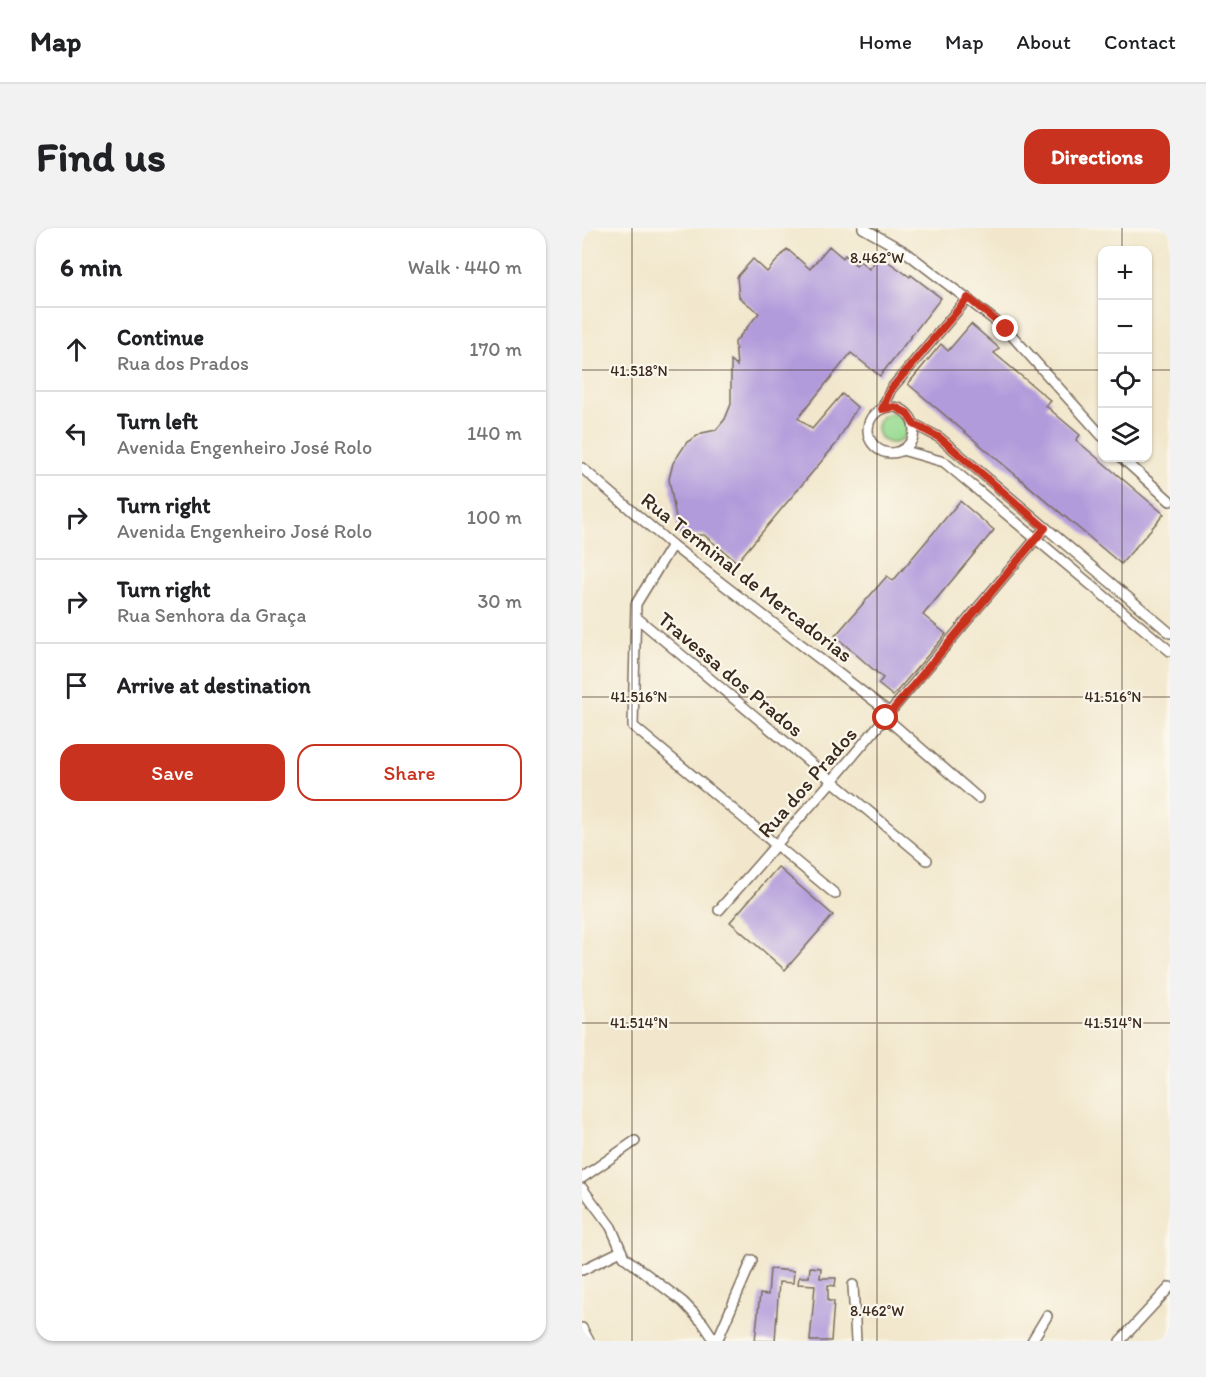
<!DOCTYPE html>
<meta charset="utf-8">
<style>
body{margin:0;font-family:Itim,sans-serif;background:#f2f2f2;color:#202124}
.controls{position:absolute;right:18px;top:18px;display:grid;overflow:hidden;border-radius:12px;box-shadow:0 2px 4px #0004}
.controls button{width:54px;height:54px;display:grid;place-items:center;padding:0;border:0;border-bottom:2px solid #e0e0e0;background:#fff;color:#202124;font:30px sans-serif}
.stop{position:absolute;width:18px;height:18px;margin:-14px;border:4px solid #c8321e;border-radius:50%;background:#fff}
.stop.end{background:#c8321e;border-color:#fff;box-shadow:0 2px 6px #0008}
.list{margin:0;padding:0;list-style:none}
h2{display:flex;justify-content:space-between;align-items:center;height:78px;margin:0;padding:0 24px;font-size:26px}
h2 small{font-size:20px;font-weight:400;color:#757577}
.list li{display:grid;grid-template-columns:39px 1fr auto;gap:18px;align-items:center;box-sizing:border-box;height:84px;padding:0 24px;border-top:2px solid #e0e0e0}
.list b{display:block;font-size:22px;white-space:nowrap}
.list p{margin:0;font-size:20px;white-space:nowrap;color:#757577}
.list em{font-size:20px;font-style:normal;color:#757577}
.actions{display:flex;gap:12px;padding:18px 24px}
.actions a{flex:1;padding:14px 0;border:2px solid #c8321e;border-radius:18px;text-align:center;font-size:21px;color:#c8321e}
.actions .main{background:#c8321e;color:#fff}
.icon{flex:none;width:33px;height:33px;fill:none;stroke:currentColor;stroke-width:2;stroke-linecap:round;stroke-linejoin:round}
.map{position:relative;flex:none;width:588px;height:1113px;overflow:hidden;border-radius:18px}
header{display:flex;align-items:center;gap:36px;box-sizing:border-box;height:84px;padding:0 30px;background:#fff;border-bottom:2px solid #e0e0e0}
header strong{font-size:28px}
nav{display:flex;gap:33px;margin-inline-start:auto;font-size:21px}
.intro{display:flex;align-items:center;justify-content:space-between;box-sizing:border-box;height:144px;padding:0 36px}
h1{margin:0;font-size:42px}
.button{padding:15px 27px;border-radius:18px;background:#c8321e;color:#fff;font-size:21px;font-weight:700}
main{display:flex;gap:36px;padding:0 36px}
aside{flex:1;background:#fff;border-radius:18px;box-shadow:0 2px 4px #0004}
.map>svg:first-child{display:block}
.green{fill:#9adc93;stroke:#6a8358;stroke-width:1.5}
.building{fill:#b29bdb}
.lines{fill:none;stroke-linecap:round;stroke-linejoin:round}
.minor-casing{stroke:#7b6c5b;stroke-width:12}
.minor{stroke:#fff;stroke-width:9}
.route{stroke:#c8321e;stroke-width:8}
.ticks{fill:none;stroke:#3b2a1e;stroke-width:1.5;stroke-opacity:0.45}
.labels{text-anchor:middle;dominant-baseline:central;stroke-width:4.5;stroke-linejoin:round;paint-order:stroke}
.street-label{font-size:21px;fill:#3b2a1e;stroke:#fbf7ec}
.ticks-label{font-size:15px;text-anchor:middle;fill:#3b2a1e;stroke:#fbf7ec;stroke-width:4.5;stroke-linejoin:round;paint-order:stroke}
</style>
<header>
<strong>Map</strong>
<nav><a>Home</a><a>Map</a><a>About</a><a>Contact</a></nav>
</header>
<div class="intro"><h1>Find us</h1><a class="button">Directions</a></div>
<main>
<aside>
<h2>6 min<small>Walk · 440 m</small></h2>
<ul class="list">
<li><svg class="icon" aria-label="ahead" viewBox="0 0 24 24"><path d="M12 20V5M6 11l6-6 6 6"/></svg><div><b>Continue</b><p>Rua dos Prados</p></div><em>170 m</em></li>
<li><svg class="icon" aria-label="left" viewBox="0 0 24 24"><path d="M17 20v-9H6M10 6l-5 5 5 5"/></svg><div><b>Turn left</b><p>Avenida Engenheiro José Rolo</p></div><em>140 m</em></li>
<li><svg class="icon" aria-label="right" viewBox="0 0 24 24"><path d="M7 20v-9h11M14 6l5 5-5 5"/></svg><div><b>Turn right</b><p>Avenida Engenheiro José Rolo</p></div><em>100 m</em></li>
<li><svg class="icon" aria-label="right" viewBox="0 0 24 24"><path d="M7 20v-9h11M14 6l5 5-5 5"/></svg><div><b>Turn right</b><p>Rua Senhora da Graça</p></div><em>30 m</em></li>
<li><svg class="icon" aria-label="arrive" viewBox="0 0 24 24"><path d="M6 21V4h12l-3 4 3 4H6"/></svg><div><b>Arrive at destination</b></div></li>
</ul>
<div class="actions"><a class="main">Save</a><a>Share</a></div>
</aside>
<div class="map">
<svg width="588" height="1113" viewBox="0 0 588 1113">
<rect width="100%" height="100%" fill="#fbf7ec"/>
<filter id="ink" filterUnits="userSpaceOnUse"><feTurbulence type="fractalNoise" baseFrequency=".0167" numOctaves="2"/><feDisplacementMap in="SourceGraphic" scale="12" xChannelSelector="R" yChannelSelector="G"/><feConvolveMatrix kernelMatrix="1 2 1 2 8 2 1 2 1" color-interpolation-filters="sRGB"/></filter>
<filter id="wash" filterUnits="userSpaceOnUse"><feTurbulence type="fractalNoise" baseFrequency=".008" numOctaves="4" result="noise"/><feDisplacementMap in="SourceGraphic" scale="24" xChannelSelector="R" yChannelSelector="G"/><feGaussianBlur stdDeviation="1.35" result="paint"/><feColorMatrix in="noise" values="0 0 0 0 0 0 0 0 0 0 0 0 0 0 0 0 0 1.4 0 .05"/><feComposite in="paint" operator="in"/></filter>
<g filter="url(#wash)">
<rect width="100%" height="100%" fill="#f2e7cc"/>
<circle class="green" cx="310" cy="200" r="15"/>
<g id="blocks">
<g class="building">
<polygon points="247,18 261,30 263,27 274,37 278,33 287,41 298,28 328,49 329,47 359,70 298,148 269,125 216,190 230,201 260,166 275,179 254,216 155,334 122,307 97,307 87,251 91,235 105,214 120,205 134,202 143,191 149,176 149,133 155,138 153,114 177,85 157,69 155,49 171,31 185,44 205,21 228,41"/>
<polygon points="389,96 417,120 412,125 469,173 464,178 498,207 494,212 582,286 539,336 326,156 359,116 366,123"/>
<polygon points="378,273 412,302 341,387 364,406 311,468 296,456 301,450 253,408 305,348 311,353"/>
<polygon points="196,639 251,687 203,742 148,694"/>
<polygon points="228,1039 239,1040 238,1050 254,1050 253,1058 246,1057 246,1073 252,1073 249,1113 228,1113 233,1057 216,1056 217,1049 227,1049"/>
<polygon points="188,1041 212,1043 211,1055 197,1054 193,1113 173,1113 178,1066 186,1067"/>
</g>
</g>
</g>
<g filter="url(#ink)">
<use href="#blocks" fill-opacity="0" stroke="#7b6c5b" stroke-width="1.5"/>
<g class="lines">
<defs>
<g id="minor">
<polyline points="281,0 325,25 424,101 520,208"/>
<circle cx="309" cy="202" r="23"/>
<polyline points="300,181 309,161 386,70"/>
<polyline points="332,196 358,210 588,405"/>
<polyline points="320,222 362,234 588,423"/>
<polyline points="540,230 588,273"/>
<polyline points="0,240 90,317 308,485"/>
<polyline points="90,317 54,376 51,498 253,666"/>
<polyline points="54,389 345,632"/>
<polyline points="304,490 396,570"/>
<polyline points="137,682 249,554 463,300"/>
<polyline points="0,950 53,913"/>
<polyline points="0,960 29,999 42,1029 101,1074 121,1095 133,1113"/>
<polyline points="0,1042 39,1023"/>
<polyline points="271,1057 274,1113"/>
<polyline points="0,1100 7,1113"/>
<polyline points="135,1113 170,1032"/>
<polyline points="450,1113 465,1088"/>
<polyline points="538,1113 588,1059"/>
</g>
</defs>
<use href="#minor" class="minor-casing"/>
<use href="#minor" class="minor"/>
</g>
</g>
<g class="lines" filter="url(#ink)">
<polyline class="route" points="304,490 463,300 358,210 332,196 325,185 313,179 300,181 309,161 386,70 424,101"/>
</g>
<path class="ticks" d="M50 0V1113M295 0V1113M540 0V22M0 142H520M566 142H588M540 230V1113M0 469H588M0 795H588"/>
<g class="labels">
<g class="street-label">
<text transform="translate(165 349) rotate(38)">Rua Terminal de Mercadorias</text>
<text transform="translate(149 446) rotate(40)">Travessa dos Prados</text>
<text transform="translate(225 554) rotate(-49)">Rua dos Prados</text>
</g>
</g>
<g class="ticks-label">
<text x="295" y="35">8.462°W</text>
<text x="57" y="148">41.518°N</text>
<text x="57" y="474">41.516°N</text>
<text x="531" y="474">41.516°N</text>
<text x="57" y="800">41.514°N</text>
<text x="531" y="800">41.514°N</text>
<text x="295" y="1088">8.462°W</text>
</g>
</svg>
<div class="controls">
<button>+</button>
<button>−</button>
<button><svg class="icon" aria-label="locate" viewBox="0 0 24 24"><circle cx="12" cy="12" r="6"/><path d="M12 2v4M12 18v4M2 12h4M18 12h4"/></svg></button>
<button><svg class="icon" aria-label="layers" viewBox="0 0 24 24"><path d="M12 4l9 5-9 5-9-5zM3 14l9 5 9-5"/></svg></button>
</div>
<div class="stop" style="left:304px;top:490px"></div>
<div class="stop end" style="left:424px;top:101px"></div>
</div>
</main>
